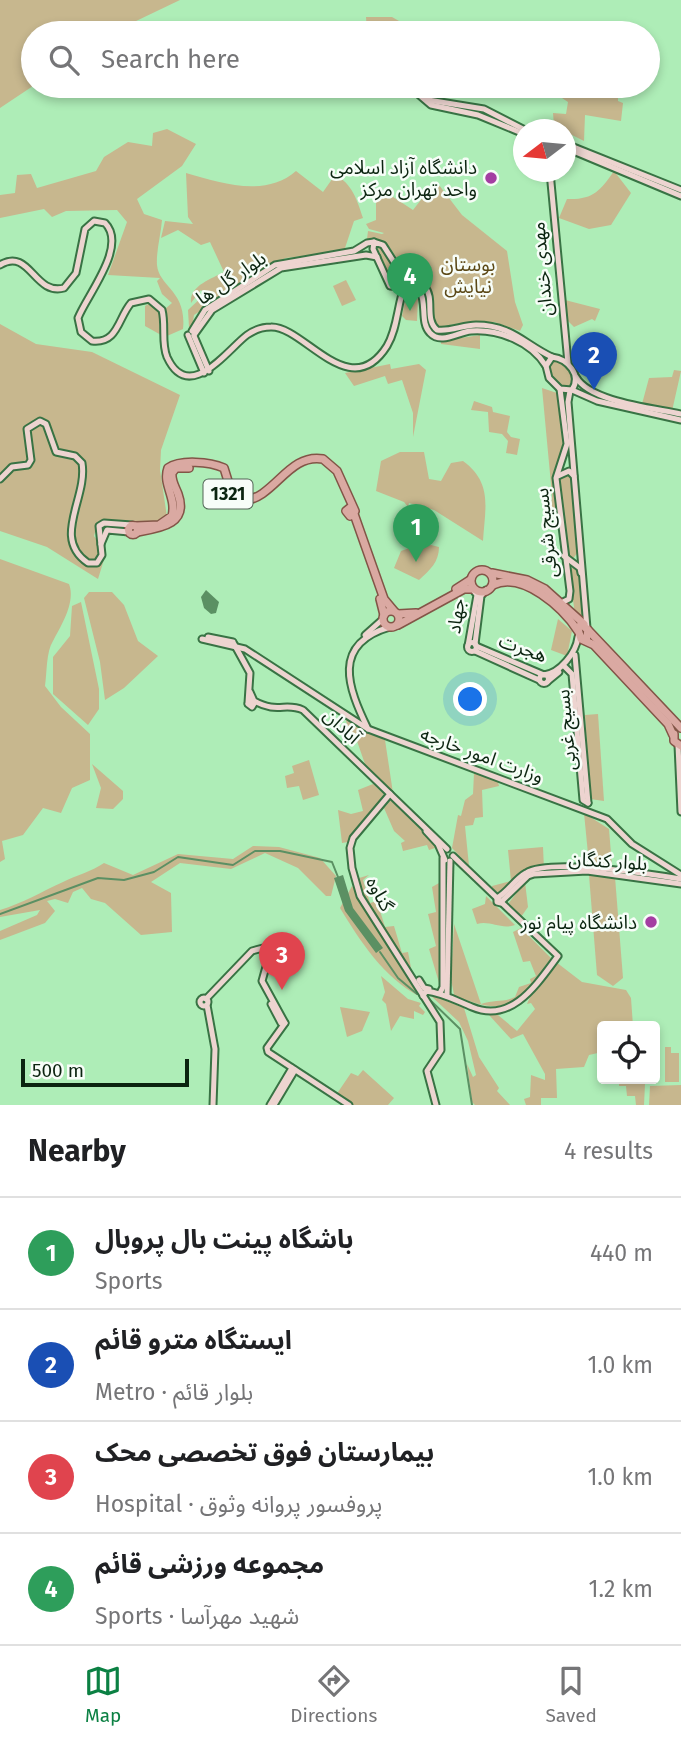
<!DOCTYPE html>
<meta charset="utf-8">
<style>
body{margin:0;font-family:"Fira Sans","Noto Sans Arabic",sans-serif;background:#f6f6f6;color:#202124}
.controls{position:absolute;right:21px;bottom:21px;display:grid;overflow:hidden;border-radius:7px;box-shadow:0 4px 10px #0003}
.controls button{width:63px;height:63px;display:grid;place-items:center;padding:0;border:0;border-bottom:2px solid #e0e0e0;background:#fff;color:#202124;font:35px sans-serif}
.compass{position:absolute;left:513px;top:119px;width:63px;height:63px;border-radius:50%;background:#fff;box-shadow:0 4px 10px #0003;rotate:254deg}
.scale{position:absolute;left:21px;bottom:18px;width:168px;box-sizing:border-box;padding-left:7px;border:4px solid #0b2410;border-top:0;font-size:19px;line-height:24px;white-space:nowrap;color:#0b2410;-webkit-text-stroke:5px #f7fdf8;paint-order:stroke}
.you{position:absolute;left:471px;top:700px;width:24px;height:24px;margin:-18px;border:5px solid #fff;border-radius:50%;background:#1a73e8;box-shadow:0 0 0 10px #1a73e833}
.badge{display:grid;place-items:center;width:46px;height:46px;border-radius:50%;background:#0b8043;color:#fff;font-size:23px;font-weight:700}
.pin{position:absolute;translate:-50% -58px;filter:drop-shadow(0 2px 4px #0008)}
.pin::after{content:'';position:absolute;top:37px;width:24px;height:21px;background:inherit;clip-path:polygon(0 0,100% 0,50% 100%)}
.list{margin:0;padding:0;list-style:none}
h2{display:flex;justify-content:space-between;align-items:center;height:91px;margin:0;padding:0 28px;font-size:30px}
h2 small{font-size:23px;font-weight:400;color:#757577}
.list li{display:grid;grid-template-columns:46px 1fr auto;gap:21px;align-items:center;box-sizing:border-box;height:112px;padding:0 28px;border-top:2px solid #e0e0e0}
.list b{display:block;font-size:26px;white-space:nowrap}
.list p{margin:0;font-size:23px;white-space:nowrap;color:#757577}
.list em{font-size:23px;font-style:normal;color:#757577}
.icon{flex:none;width:38px;height:38px;fill:none;stroke:currentColor;stroke-width:2;stroke-linecap:round;stroke-linejoin:round}
.map{position:relative;flex:none;width:681px;height:1105px;overflow:hidden}
.search{position:absolute;background:#fff;box-shadow:0 4px 10px #0003;left:21px;right:21px;top:21px;height:77px;display:flex;align-items:center;gap:18px;box-sizing:border-box;padding:0 24px;border-radius:38px;color:#757577;font-size:26px}
.sheet{height:539px;background:#fff}
nav{display:flex;justify-content:space-around;align-items:center;box-sizing:border-box;height:98px;border-top:2px solid #e0e0e0;background:#fff;font-size:19px;color:#757577}
nav a{display:grid;justify-items:center;gap:4px}
nav .on{color:#0b8043}
.map>svg:first-child{display:block}
.green{fill:#c7b78e}
.water{fill:#5b9063}
.lines{fill:none;stroke-linecap:round;stroke-linejoin:round}
.stream{stroke:#5b9063;stroke-width:2}
.secondary-casing{stroke:#387344;stroke-width:9}
.primary-casing{stroke:#825547;stroke-width:10}
.secondary{stroke:#edd4d0;stroke-width:5}
.primary{stroke:#daa9a2;stroke-width:7}
.poi-dot{fill:#a43ea2;stroke:#f7fdf8;stroke-width:2.5}
.labels{text-anchor:middle;dominant-baseline:central;stroke-width:5;stroke-linejoin:round;paint-order:stroke}
.shield{fill:#f7fdf8;stroke:#526556;stroke-width:2}
.shield-label{font-size:18px;font-weight:bold;fill:#0b2410}
.poi-label{font-size:19px;fill:#0b2410;stroke:#f7fdf8;text-anchor:end}
.park-label{font-size:19px;fill:#5b4816;stroke:#f7fdf8}
.street-label{font-size:19px;fill:#0b2410;stroke:#f7fdf8}
</style>
<div class="map">
<svg width="681" height="1105" viewBox="0 0 681 1105">
<rect width="100%" height="100%" fill="#aeedb7"/>
<g class="green">
<polygon points="0,0 180,0 111,33 33,33 33,86 0,108"/>
<polygon points="366,17 392,17 399,21 390,33 367,33"/>
<polygon points="553,86 618,86 618,101 623,103 621,121 585,115 584,141 554,126 553,113 566,114 568,102 553,92"/>
<path d="M167 129 196 144 182 166 137 199 144 214 162 220C161 234 156 251 157 265 159 287 187 291 183 329L167 336 165 309 172 303 162 294 157 281 160 278 108 275 127 222 117 210 66 211 52 217 44 209 0 218V195L15 193 17 175 31 174 37 188 96 171 104 157 128 142 152 146 153 133Z"/>
<path d="M296 171 323 192 335 175C352 183 357 200 363 218L354 221 344 251 286 258 269 265 194 315 192 328 189 327 188 310 205 294 201 290 191 303C189 286 211 279 224 272L210 242 201 245 178 230 161 238 165 221 193 224 188 217 186 173C221 183 265 198 296 171Z"/>
<path d="M614 171 631 193 611 225 589 229 559 218 567 199C593 200 600 191 614 171Z"/>
<polygon points="439,185 462,215 507,251 515,302 523,325 520,331 494,322 467,322 438,327 434,321 434,298 428,286 407,273 388,245 367,239 368,231 382,234 384,233 369,229 366,224 376,220 376,199 384,191 413,210 431,187"/>
<polygon points="376,244 382,247 403,283 393,285"/>
<polygon points="346,280 356,300 342,306 333,286"/>
<polygon points="406,297 418,299 417,321 406,320 402,316"/>
<polygon points="565,300 600,309 595,321 592,319 574,327 566,319"/>
<polygon points="150,303 160,314 161,335 145,326 145,306"/>
<polygon points="0,324 36,344 92,352 180,395 161,450 160,470 167,517 154,522 98,522 94,536 106,553 98,579 47,547 0,531"/>
<polygon points="480,335 480,349 441,344 441,341"/>
<path d="M554 359C565 364 570 368 575 381L571 389 562 388 550 376 548 365Z"/>
<polygon points="390,364 391,369 419,364 426,370 413,437 413,413 402,380 388,384 385,376 354,386 345,373"/>
<polygon points="674,370 681,371 672,411 642,404 649,378 672,377"/>
<polygon points="542,388 560,394 564,446 554,470 556,507 550,512 552,495"/>
<polygon points="474,401 492,407 493,412 510,416 507,432 511,437 520,439 517,455 506,453 508,441 502,434 489,432 488,412 471,410"/>
<path d="M400 452H424L429 479 441 481 451 463 463 461C493 483 485 508 483 541L434 510 409 503 408 507 404 502 376 491 381 461Z"/>
<polygon points="563,473 569,473 571,478 578,552 572,560 567,553 559,479"/>
<path d="M423 543 439 547C439 562 430 570 419 580L394 568 401 551Z"/>
<path d="M0 559 69 584C76 602 61 626 53 641 46 652 47 673 45 686L61 707 90 734V780L72 788 61 813 43 808 23 835 2 841 5 859 0 862Z"/>
<polygon points="574,566 579,571 585,622 575,614 569,572"/>
<polygon points="89,592 112,592 124,605 138,641 158,656 124,688 105,700 100,662 84,598"/>
<polygon points="81,602 99,689 99,709 88,725 53,694 53,657 70,636 72,606"/>
<polygon points="558,619 572,631 567,656 551,650"/>
<polygon points="598,714 604,801 590,799 585,715"/>
<polygon points="345,716 355,726 385,740 393,793 366,767 357,741 351,742"/>
<polygon points="309,760 319,795 303,800 299,786 287,788 285,776 294,773 292,766"/>
<polygon points="92,764 123,791 123,799 113,809 96,808 101,788"/>
<polygon points="474,773 498,782 499,786 482,790 483,817 475,818 473,825 465,826 469,866 452,848 458,815 461,816 465,800 473,794"/>
<polygon points="373,784 384,794 348,842 342,843 338,810 351,814 363,811 358,790"/>
<polygon points="391,800 438,847 429,850 427,845 403,851 401,843 405,841 394,831 384,808"/>
<polygon points="584,813 609,829 612,866 589,864"/>
<path d="M253 846 279 847 320 858 336 876 331 896H326L298 868 265 853 231 869 180 863 151 882 171 893 172 932 141 935 105 903 91 899 82 888 73 892 68 903 55 899 47 901 55 911 45 923 0 940V931L37 915 40 910 0 917V910C23 903 41 892 63 882 77 875 91 872 104 863L133 875 178 854 233 859Z"/>
<polygon points="543,847 544,869 525,871 501,894 492,889 492,886 511,881 508,850"/>
<polygon points="369,875 363,880 370,903 377,901 385,927 394,926 402,953 408,952 413,978 358,887 356,879"/>
<polygon points="589,875 615,877 623,978 613,986 597,975"/>
<polygon points="525,882 528,907 521,917 508,904"/>
<polygon points="439,883 441,887 440,986 429,949 436,946 428,914 436,912 432,887"/>
<path d="M352 886 419 996C384 978 360 941 340 908Z"/>
<path d="M486 896 515 925C501 930 490 920 477 924L472 909 485 904Z"/>
<path d="M454 924 481 1004C495 999 502 1003 515 997L519 987 531 983 530 979 536 976 530 961 523 962 513 932 521 928 551 958C519 1003 508 1019 454 995L451 979Z"/>
<path d="M556 962 582 982 626 990 631 998 633 1026H602V1052L589 1055 584 1067 556 1069 557 1098H541V1105H526L524 1099 530 1097 531 1075 545 1080V1074L523 1034 511 1039 489 1015H498L517 1031 535 1009 531 1003 527 1004C532 990 548 976 556 962Z"/>
<polygon points="381,976 408,999 421,1003 419,1006 425,1012 423,1015 414,1011 414,1019 400,1016 391,1031 386,1004 382,1000 385,992"/>
<polygon points="429,994 464,1008 479,1057 499,1088 497,1091 510,1105 475,1105 472,1102 467,1064 473,1077 476,1075 468,1041 459,1022"/>
<polygon points="340,1007 370,1012 362,1031 347,1037"/>
<polygon points="665,1047 671,1047 671,1053 679,1053 679,1082 665,1082"/>
<polygon points="363,1070 394,1098 388,1105 353,1105 336,1095 351,1073 358,1076"/>
<polygon points="619,1079 646,1079 622,1080 645,1084 644,1105 636,1105 635,1096 627,1096 626,1086 619,1086"/>
<polygon points="681,1085 681,1105 649,1105 650,1086"/>
</g>
<g class="water">
<polygon points="206,590 219,602 216,613 211,614 204,608 201,597"/>
<polygon points="343,875 353,908 383,948 376,953 345,911 334,878"/>
</g>
<g class="lines">
<g class="stream">
<polyline points="0,914 98,878 124,880 154,872 178,857 233,865 255,851 280,851 332,862 338,877"/>
<polyline points="380,952 398,978 417,994"/>
<polyline points="428,998 460,1029 472,1105"/>
</g>
<defs>
<g id="secondary">
<polyline points="417,87 417,93 431,105 478,115 524,134"/>
<polyline points="417,88 428,100 484,109 525,130"/>
<polyline points="566,144 681,190"/>
<polyline points="566,148 681,196"/>
<polyline points="550,172 568,363"/>
<polygon points="374,242 383,245 406,281 401,287 390,286 373,249"/>
<path d="M0 265C30 247 34 296 64 288L76 273 85 229 94 221 105 223C128 246 87 295 78 318L81 332 92 341C118 344 118 318 131 303L149 299 162 310C166 325 161 343 167 357 189 405 228 349 247 335 254 330 262 327 271 327 304 326 350 405 387 346 398 328 397 304 405 285"/>
<path d="M400 272C407 278 419 279 425 287 435 299 424 319 437 330 450 332 463 325 476 325 512 325 524 344 552 357"/>
<path d="M399 288 414 287 420 291C427 304 420 323 430 333 441 345 458 332 471 331 499 329 531 342 546 366"/>
<polyline points="192,331 205,310 275,265 354,251 367,243 374,242"/>
<polyline points="188,335 204,373"/>
<polyline points="194,335 212,310 281,268 366,255 377,257"/>
<polyline points="194,336 209,371"/>
<path d="M552 357C568 359 582 375 572 390L560 389 549 378 546 366Z"/>
<path d="M576 377C590 402 654 408 681 414"/>
<polyline points="560,389 567,444 556,478 570,591 569,599 561,603"/>
<polyline points="572,390 597,401 681,420"/>
<polyline points="570,391 568,402 587,628"/>
<polyline points="558,476 569,471 574,476"/>
<path d="M0 479 12 467 28 465 31 460 27 429 40 421 46 424 56 452 75 456 82 463C88 498 51 538 88 563H97L102 555 99 526 104 523 132 525"/>
<polyline points="101,544 107,530 129,532"/>
<polyline points="564,556 580,568 581,573"/>
<polyline points="365,635 383,619"/>
<polyline points="208,637 233,642"/>
<polyline points="202,639 245,649 368,729 607,819 632,844 681,875"/>
<circle cx="472" cy="647" r="4.5"/>
<polyline points="234,644 250,673 248,703"/>
<polyline points="475,644 481,596 486,590"/>
<polyline points="468,646 477,595 474,591"/>
<path d="M476 646 544 675C560 673 576 653 578 637"/>
<polyline points="475,651 539,680"/>
<polyline points="575,655 588,803"/>
<polyline points="565,667 572,674 583,800 588,803"/>
<circle cx="544" cy="679" r="4.5"/>
<polyline points="548,681 559,672"/>
<path d="M250 692 254 701C278 714 285 702 303 710L447 849"/>
<polygon points="251,700 255,702 252,707 248,704"/>
<path d="M368 729C348 688 331 644 390 627"/>
<polyline points="678,745 681,812"/>
<polyline points="390,794 353,838 350,848 352,868 360,896 440,1022 441,1050 427,1071 436,1105"/>
<polyline points="426,831 438,844 445,860"/>
<path d="M453 856 497 898C508 892 515 879 526 873 550 858 650 874 681 879"/>
<polygon points="497,898 501,902 501,903 497,902"/>
<polyline points="501,902 528,876 534,874 587,871 681,884"/>
<polyline points="419,980 424,988 429,989"/>
<polyline points="440,993 443,987 443,858"/>
<path d="M423 996 426 991C443 993 457 1001 472 1007 512 1024 537 984 558 956L501 902"/>
<polyline points="447,996 450,861"/>
<circle cx="204" cy="1002" r="4"/>
<polyline points="206,999 252,951 263,948 269,956 262,981 285,1023"/>
<polyline points="271,1004 281,1023"/>
<polyline points="207,1005 215,1049 213,1105"/>
<polyline points="285,1023 267,1048 268,1052 349,1105"/>
<polyline points="270,1105 292,1068"/>
<polyline points="274,1105 295,1070"/>
</g>
<g id="primary">
<polyline points="354,514 384,599 394,611"/>
<circle cx="133" cy="530" r="4.5"/>
<path d="M136 526 159 525 172 516C177 498 162 484 168 468 181 459 210 462 224 468L232 494 243 501C275 498 288 453 323 459L337 471 355 511 350 516 346 511 351 507"/>
<path d="M137 532C159 528 189 525 178 494 175 486 171 481 172 473L176 468H189"/>
<circle cx="482" cy="581" r="11"/>
<polyline points="492,573 527,580 545,589 584,624"/>
<path d="M493 585C523 571 563 608 578 631"/>
<polyline points="456,589 470,580"/>
<polyline points="380,599 384,615"/>
<circle cx="391" cy="619" r="8"/>
<polyline points="398,614 416,613"/>
<polyline points="398,625 464,589 473,589"/>
<polyline points="588,630 681,728"/>
<polyline points="586,641 588,630 581,624 578,629 581,639 594,645 668,724 673,735"/>
<polyline points="674,734 674,741 681,746"/>
</g>
</defs>
<use href="#secondary" class="secondary-casing"/>
<use href="#primary" class="primary-casing"/>
<use href="#secondary" class="secondary"/>
<use href="#primary" class="primary"/>
</g>
<g class="poi-dot">
<circle cx="491" cy="178" r="7"/>
<circle cx="651" cy="922" r="7"/>
</g>
<g class="labels">
<rect class="shield" x="203.5" y="479.5" width="49" height="29" rx="5"/>
<g class="shield-label">
<text x="228" y="494">1321</text>
</g>
<g class="poi-label">
<text x="477" y="167">دانشگاه آزاد اسلامی<tspan x="477" dy="22">واحد تهران مرکز</tspan></text>
<text x="637" y="922">دانشگاه پیام نور</text>
</g>
<g class="park-label">
<text x="468" y="264">بوستان<tspan x="468" dy="22">نیایش</tspan></text>
</g>
<g class="street-label">
<text transform="translate(542 269) rotate(-95)">مهدی خندان</text>
<text transform="translate(231 278) rotate(-34)">بلوار گل ها</text>
<text transform="translate(546 533) rotate(-96)">بسیج شرقی</text>
<text transform="translate(456 616) rotate(-82)">جهاد</text>
<text transform="translate(523 648) rotate(20)">هجرت</text>
<text transform="translate(342 726) rotate(43)">آبادان</text>
<text transform="translate(566 730) rotate(-95)">بسیج غربی</text>
<text transform="translate(482 755) rotate(20)">وزارت امور خارجه</text>
<text transform="translate(608 861) rotate(4)">بلوار کنگان</text>
<text transform="translate(380 894) rotate(62)">گناوه</text>
</g>
</g>
</svg>
<div class="controls">
<button><svg class="icon" aria-label="locate" viewBox="0 0 24 24"><circle cx="12" cy="12" r="6"/><path d="M12 2v4M12 18v4M2 12h4M18 12h4"/></svg></button>
</div>
<svg class="compass" viewBox="-18 -18 36 36"><path d="M0-13l5 13h-10z" fill="#e53935"/><path d="M0 13l5-13h-10z" fill="#757577"/></svg>
<div class="scale">500 m</div>
<div class="you"></div>
<div class="pin badge" style="left:416px;top:562px;background:#2e9e5b">1</div>
<div class="pin badge" style="left:594px;top:390px;background:#1a4fb4">2</div>
<div class="pin badge" style="left:282px;top:990px;background:#e0444e">3</div>
<div class="pin badge" style="left:410px;top:311px;background:#2e9e5b">4</div>
<div class="search"><svg class="icon" aria-label="search" viewBox="0 0 24 24"><circle cx="10" cy="10" r="6"/><path d="M15 15l6 6"/></svg>Search here</div>
</div>
<section class="sheet">
<h2>Nearby<small>4 results</small></h2>
<ul class="list">
<li><span class="badge" style="background:#2e9e5b">1</span><div><b>باشگاه پینت بال پروبال</b><p>Sports</p></div><em>440 m</em></li>
<li><span class="badge" style="background:#1a4fb4">2</span><div><b>ایستگاه مترو قائم</b><p>Metro · بلوار قائم</p></div><em>1.0 km</em></li>
<li><span class="badge" style="background:#e0444e">3</span><div><b>بیمارستان فوق تخصصی محک</b><p>Hospital · پروفسور پروانه وثوق</p></div><em>1.0 km</em></li>
<li><span class="badge" style="background:#2e9e5b">4</span><div><b>مجموعه ورزشی قائم</b><p>Sports · شهید مهرآسا</p></div><em>1.2 km</em></li>
</ul>
</section>
<nav>
<a class="on"><svg class="icon" aria-label="map" viewBox="0 0 24 24"><path d="M3 6l6-2 6 2 6-2v14l-6 2-6-2-6 2zM9 4v14M15 6v14"/></svg>Map</a>
<a><svg class="icon" aria-label="directions" viewBox="0 0 24 24"><path d="M12 3l9 9-9 9-9-9zM9 14v-3h6M13 9l2 2-2 2"/></svg>Directions</a>
<a><svg class="icon" aria-label="saved" viewBox="0 0 24 24"><path d="M7 4h10v16l-5-4-5 4z"/></svg>Saved</a>
</nav>
